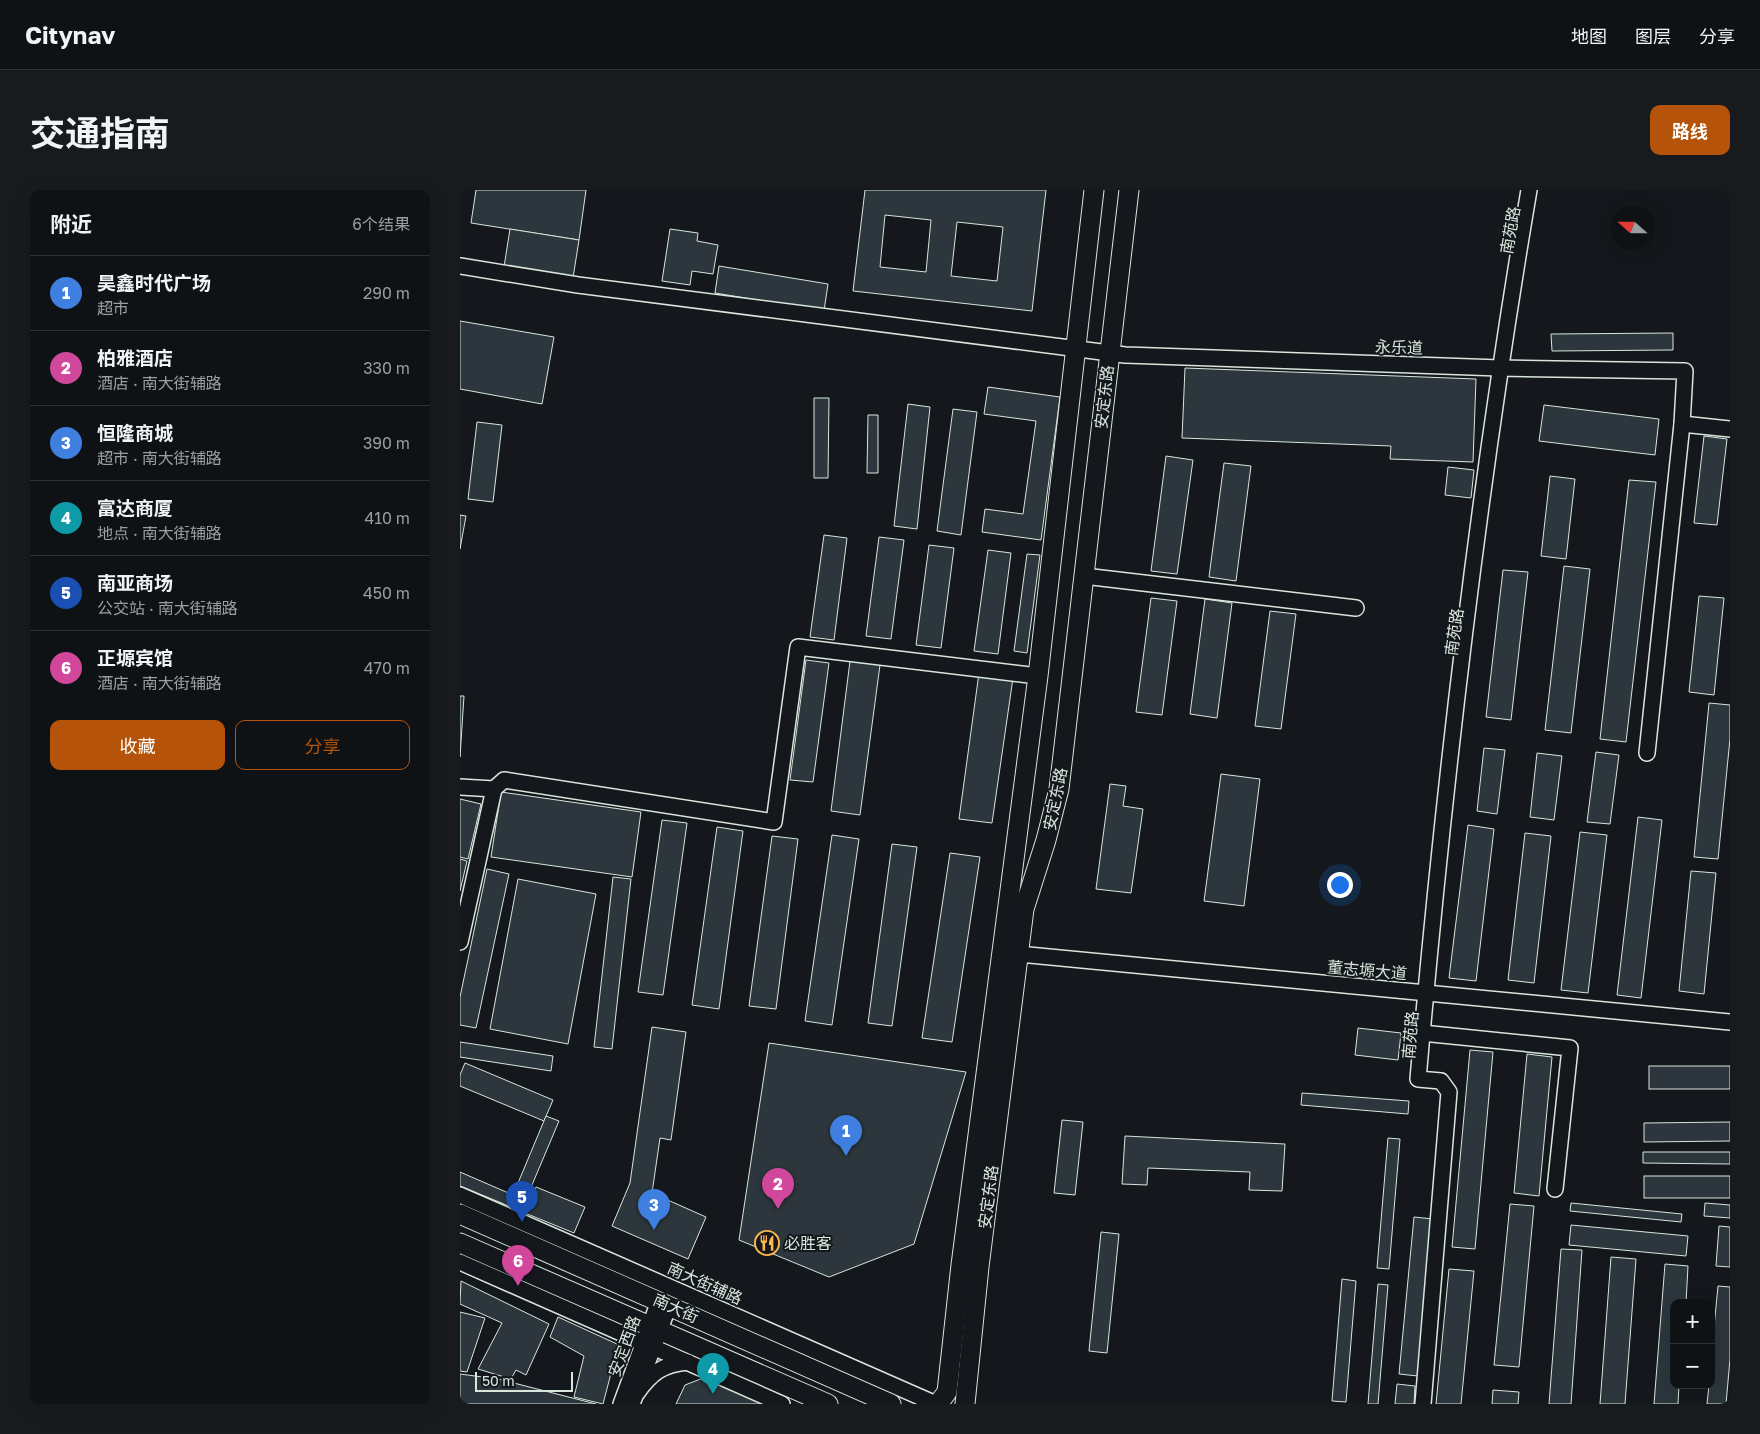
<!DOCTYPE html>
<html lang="zh">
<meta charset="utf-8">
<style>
body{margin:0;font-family:"Golos Text","Noto Sans SC",sans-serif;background:#181b1e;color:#f1f3f6}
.controls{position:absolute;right:15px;bottom:15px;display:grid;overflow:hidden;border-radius:10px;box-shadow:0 5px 20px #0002}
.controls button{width:45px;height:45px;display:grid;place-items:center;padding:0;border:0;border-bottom:1px solid #2f3234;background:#0f1215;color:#f1f3f6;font:25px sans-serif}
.compass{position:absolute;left:1150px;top:15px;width:45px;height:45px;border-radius:50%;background:#0f1215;box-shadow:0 5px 20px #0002;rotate:291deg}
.scale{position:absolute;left:15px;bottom:12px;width:98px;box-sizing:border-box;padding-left:5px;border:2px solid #d8e6dc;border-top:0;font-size:14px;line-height:18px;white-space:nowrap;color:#d8e6dc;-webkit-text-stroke:4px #14181c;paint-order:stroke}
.you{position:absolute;left:879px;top:694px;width:18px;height:18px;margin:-12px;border:4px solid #fff;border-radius:50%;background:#1a73e8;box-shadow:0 0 0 8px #1a73e833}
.badge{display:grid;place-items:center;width:32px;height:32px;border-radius:50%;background:#b45309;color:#fff;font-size:16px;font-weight:700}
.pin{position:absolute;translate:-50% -41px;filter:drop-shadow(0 1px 2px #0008)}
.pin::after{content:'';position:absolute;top:26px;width:18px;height:15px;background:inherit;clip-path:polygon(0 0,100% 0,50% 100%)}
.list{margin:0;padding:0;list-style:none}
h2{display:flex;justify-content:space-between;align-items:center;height:65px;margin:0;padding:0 20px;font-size:21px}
h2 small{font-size:16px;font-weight:400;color:#9b9ea0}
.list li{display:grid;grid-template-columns:32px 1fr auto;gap:15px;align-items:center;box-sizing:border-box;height:75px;padding:0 20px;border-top:1px solid #2f3234}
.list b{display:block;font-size:19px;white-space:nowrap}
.list p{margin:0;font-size:16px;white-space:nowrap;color:#9b9ea0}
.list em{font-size:16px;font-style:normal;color:#9b9ea0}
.actions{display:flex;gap:10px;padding:15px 20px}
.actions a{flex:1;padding:11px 0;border:1px solid #b45309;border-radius:10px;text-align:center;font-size:18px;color:#b45309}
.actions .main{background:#b45309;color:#fff}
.map{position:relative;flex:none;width:1270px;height:1214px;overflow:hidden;border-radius:10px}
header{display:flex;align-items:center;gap:30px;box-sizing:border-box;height:70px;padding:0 25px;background:#0f1215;border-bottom:1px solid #2f3234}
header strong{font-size:24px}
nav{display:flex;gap:28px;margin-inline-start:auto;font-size:18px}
.intro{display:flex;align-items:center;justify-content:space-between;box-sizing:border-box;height:120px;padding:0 30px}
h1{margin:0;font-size:35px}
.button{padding:12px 22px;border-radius:10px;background:#b45309;color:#fff;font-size:18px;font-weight:700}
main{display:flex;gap:30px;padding:0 30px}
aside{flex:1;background:#0f1215;border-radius:10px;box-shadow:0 5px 20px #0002}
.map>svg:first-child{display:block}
.building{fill:#2c363c;stroke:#d8e6dc;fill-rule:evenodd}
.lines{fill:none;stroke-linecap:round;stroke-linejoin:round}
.minor-casing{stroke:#d8e6dc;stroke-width:18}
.major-casing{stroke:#d8e6dc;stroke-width:21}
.minor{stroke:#14181c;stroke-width:15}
.major{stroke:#14181c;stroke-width:19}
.labels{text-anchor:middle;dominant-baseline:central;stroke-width:4;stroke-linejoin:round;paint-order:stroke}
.street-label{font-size:16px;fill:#d8e6dc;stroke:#14181c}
.poi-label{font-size:16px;fill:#d8e6dc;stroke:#14181c;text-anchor:start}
</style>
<header>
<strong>Citynav</strong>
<nav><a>地图</a><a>图层</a><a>分享</a></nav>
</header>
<div class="intro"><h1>交通指南</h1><a class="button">路线</a></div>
<main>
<aside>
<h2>附近<small>6个结果</small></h2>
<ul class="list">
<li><span class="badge" style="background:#3f7fe0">1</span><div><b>昊鑫时代广场</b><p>超市</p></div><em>290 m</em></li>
<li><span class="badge" style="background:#d1479c">2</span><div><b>柏雅酒店</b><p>酒店 · 南大街辅路</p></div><em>330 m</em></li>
<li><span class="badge" style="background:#3f7fe0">3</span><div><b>恒隆商城</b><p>超市 · 南大街辅路</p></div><em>390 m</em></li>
<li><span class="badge" style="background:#0f9aa8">4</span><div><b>富达商厦</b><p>地点 · 南大街辅路</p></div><em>410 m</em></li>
<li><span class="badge" style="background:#1a4fb4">5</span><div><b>南亚商场</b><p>公交站 · 南大街辅路</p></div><em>450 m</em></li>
<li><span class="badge" style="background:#d1479c">6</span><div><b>正塬宾馆</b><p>酒店 · 南大街辅路</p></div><em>470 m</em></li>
</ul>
<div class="actions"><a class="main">收藏</a><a>分享</a></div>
</aside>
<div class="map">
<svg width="1270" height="1214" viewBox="0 0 1270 1214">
<rect width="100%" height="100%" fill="#14181c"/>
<g class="building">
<polygon points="16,0 126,0 119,50 11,33"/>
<path d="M405 0H586L572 121 393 101ZM425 25 471 30 466 82 420 77ZM497 32 543 37 537 91 491 86Z"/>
<polygon points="50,39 119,50 113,88 44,77"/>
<polygon points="210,39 238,43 237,51 258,55 253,84 232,81 230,95 202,91"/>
<polygon points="259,76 368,94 364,121 255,103"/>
<polygon points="0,131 94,147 82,214 0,199"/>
<polygon points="1213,143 1213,160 1092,161 1091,144"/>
<polygon points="725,178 1016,189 1013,272 930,269 931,256 722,248"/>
<polygon points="528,197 600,207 581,350 522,342 525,319 563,324 576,231 524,224"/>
<polygon points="354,208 369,208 368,288 354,288"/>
<polygon points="448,214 470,217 457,339 434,336"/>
<polygon points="1084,215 1199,229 1195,265 1079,251"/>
<polygon points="493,219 517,222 501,345 477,341"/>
<polygon points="408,225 418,225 418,283 407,283"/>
<polygon points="17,232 42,235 33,312 8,309"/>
<polygon points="1244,246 1267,249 1257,335 1234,333"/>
<polygon points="706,266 733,270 717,384 691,381"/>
<polygon points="764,273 791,276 776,391 749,387"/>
<polygon points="988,277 1014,280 1011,308 985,305"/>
<polygon points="1090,286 1115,289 1106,369 1081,366"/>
<polygon points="1169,290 1196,292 1166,552 1140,549"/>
<polygon points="0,325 6,326 0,359"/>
<polygon points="364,345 387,348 374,450 350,447"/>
<polygon points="419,347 444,350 431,449 406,446"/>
<polygon points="469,355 494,358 481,458 456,455"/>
<polygon points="528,360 551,363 538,464 514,461"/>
<polygon points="567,364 580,365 567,463 554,461"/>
<polygon points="1104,376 1130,379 1111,543 1085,540"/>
<polygon points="1043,380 1068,382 1051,530 1026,527"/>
<polygon points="1239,406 1264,408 1254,505 1229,502"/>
<polygon points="691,408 717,411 702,525 676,522"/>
<polygon points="745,409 772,413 757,528 730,524"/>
<polygon points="810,421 836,424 821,539 795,536"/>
<polygon points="346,470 369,473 353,592 330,590"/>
<polygon points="390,471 420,475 400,625 371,621"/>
<polygon points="519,483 553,488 532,633 499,629"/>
<polygon points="0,506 4,506 0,567"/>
<polygon points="1249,513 1270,515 1270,549 1258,669 1234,667"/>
<polygon points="1024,558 1045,560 1037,624 1017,621"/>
<polygon points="1136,562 1159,565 1150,634 1127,632"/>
<polygon points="1077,563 1102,566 1094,630 1070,627"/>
<polygon points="761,584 800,589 784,716 744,711"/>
<polygon points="650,594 666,596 663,616 683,619 671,703 636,699"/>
<polygon points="41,602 181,622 172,687 31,667"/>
<polygon points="0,609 21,614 8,669 0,667"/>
<polygon points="1178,627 1202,630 1181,808 1157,805"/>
<polygon points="202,630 227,633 203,805 178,802"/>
<polygon points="1008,635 1034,639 1016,791 989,788"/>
<polygon points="257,637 283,641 259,819 232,815"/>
<polygon points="1120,642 1147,645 1128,803 1101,800"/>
<polygon points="1065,643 1091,646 1074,793 1048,790"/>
<polygon points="372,645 399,649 372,835 345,831"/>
<polygon points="312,646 338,649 316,819 289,816"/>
<polygon points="432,654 457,657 432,836 408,833"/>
<polygon points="490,663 520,667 492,852 462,848"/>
<polygon points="0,669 7,671 0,701"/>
<polygon points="27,679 49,684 16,838 0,835 0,807"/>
<polygon points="1231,681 1256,683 1244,804 1219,801"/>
<polygon points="153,687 171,689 152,859 134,857"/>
<polygon points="58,689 136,704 108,854 30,839"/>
<polygon points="192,837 226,842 211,950 200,948 192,1003 246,1027 228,1069 152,1036 170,993"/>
<polygon points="898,838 941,843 938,870 895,865"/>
<polygon points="0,852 93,866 91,881 0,867"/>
<polygon points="309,853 506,882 454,1054 369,1087 279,1050"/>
<polygon points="1010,860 1033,862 1015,1059 992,1057"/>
<polygon points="1067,864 1092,867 1079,1006 1054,1003"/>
<polygon points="5,873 93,910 84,931 0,896 0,885"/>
<rect x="1189" y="876" width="81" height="23"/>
<polygon points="842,903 949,911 948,924 841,915"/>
<polygon points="86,926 99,931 61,1021 0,996 0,982 53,1005"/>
<polygon points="602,930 623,932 615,1005 594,1003"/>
<polygon points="1270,932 1270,951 1184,952 1184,933"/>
<polygon points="665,946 825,954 822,1001 789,1000 790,982 688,978 687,995 662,994"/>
<polygon points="928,948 940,949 929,1079 917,1078"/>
<polygon points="1183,962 1270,962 1270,974 1183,973"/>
<rect x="1184" y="986" width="86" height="22"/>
<polygon points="76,997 125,1017 114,1043 65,1023"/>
<polygon points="1111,1013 1222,1024 1221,1032 1110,1021"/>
<polygon points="1245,1013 1270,1015 1270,1028 1244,1026"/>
<polygon points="1050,1014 1074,1016 1059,1177 1034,1175"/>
<polygon points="954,1027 973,1029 958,1186 939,1184"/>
<polygon points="1111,1035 1228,1046 1226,1066 1109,1055"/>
<polygon points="1259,1036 1270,1037 1270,1077 1256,1076"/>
<polygon points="641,1042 659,1044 647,1163 629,1161"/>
<polygon points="1101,1059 1122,1060 1111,1214 1089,1214"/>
<polygon points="1151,1067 1176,1069 1165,1214 1140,1214"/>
<polygon points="1205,1074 1228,1076 1226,1113 1214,1113 1214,1195 1219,1195 1218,1214 1194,1214"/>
<polygon points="989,1079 1014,1081 1001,1214 976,1214"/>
<polygon points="882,1089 896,1091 886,1212 872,1211"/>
<polygon points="1,1091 89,1134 66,1185 56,1180 51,1189 18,1179 42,1133 0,1114"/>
<polygon points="918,1094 928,1095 918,1214 908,1214"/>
<polygon points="1258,1096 1270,1097 1270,1169 1266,1214 1247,1214 1249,1195 1251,1195 1251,1168"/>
<polygon points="0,1122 25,1128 7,1182 0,1181"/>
<polygon points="98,1127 157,1154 156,1164 143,1214 114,1207 124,1166 90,1147"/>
<polygon points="0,1184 38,1189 136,1214 0,1214"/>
<polygon points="246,1187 305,1214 216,1214 225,1195"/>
<polygon points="937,1194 955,1196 954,1214 935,1214"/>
<polygon points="1033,1200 1059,1202 1058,1214 1032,1214"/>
</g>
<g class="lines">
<defs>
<g id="minor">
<polyline points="0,76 118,95 665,165 1040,178 1225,181 1222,234 1187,563"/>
<polyline points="1222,234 1270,239"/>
<polyline points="624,386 896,418"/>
<polyline points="0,597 34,599"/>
<polyline points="0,752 34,599 44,590 314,632 338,457 578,486"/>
<polyline points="548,763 1270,832"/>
<polyline points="962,843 1110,858 1095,999"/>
<polyline points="0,1005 476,1214"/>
<polyline points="0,1072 322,1214"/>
<path d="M177 1203C191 1183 203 1174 228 1172"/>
<polyline points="161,1214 199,1111"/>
<polyline points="172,1214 209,1115"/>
<path d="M963 1214 989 902 981 891 958 889C984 592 1019 294 1069 0"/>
</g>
<g id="major">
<polyline points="0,1024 431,1214"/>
<polyline points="0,1053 368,1214"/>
<polyline points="478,1214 487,1202 501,1075 578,486 634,0"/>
<polyline points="505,1214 519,1077 564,719 586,650 599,599 669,0"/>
</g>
</defs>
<use href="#minor" class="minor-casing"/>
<use href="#major" class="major-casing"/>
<use href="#minor" class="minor"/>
<use href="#major" class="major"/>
</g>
<defs>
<symbol id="restaurant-ring" viewBox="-11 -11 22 22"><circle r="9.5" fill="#14181c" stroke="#ffb74d" stroke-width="1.5"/><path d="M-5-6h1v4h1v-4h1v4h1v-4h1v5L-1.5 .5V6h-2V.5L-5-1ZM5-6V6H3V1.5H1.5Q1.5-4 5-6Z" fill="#ffb74d"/></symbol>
</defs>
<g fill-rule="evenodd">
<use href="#restaurant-ring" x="293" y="1039" width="28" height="28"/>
</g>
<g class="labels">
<g class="street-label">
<text transform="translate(1050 40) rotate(-80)">南苑路</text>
<text transform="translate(939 157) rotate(2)">永乐道</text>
<text transform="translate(644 207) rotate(-84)">安定东路</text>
<text transform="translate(994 442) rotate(-82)">南苑路</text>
<text transform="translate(595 609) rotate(-79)">安定东路</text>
<text transform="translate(907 780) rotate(5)">董志塬大道</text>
<text transform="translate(950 845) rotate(-85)">南苑路</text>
<text transform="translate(528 1007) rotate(-83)">安定东路</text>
<text transform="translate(245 1093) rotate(24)">南大街辅路</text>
<text transform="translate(216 1118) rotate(24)">南大街</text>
<text transform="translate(164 1156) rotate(-70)">安定西路</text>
</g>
<g class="poi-label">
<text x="324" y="1053">必胜客</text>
</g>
</g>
</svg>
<div class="controls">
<button>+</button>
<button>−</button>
</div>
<svg class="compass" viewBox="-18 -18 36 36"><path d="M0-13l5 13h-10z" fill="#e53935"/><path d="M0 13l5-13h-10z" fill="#9b9ea0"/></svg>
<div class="scale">50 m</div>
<div class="you"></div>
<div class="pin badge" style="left:386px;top:966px;background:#3f7fe0">1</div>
<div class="pin badge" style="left:318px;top:1019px;background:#d1479c">2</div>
<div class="pin badge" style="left:194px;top:1040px;background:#3f7fe0">3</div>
<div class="pin badge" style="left:253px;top:1204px;background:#0f9aa8">4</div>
<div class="pin badge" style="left:62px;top:1032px;background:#1a4fb4">5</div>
<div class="pin badge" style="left:58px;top:1096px;background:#d1479c">6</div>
</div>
</main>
